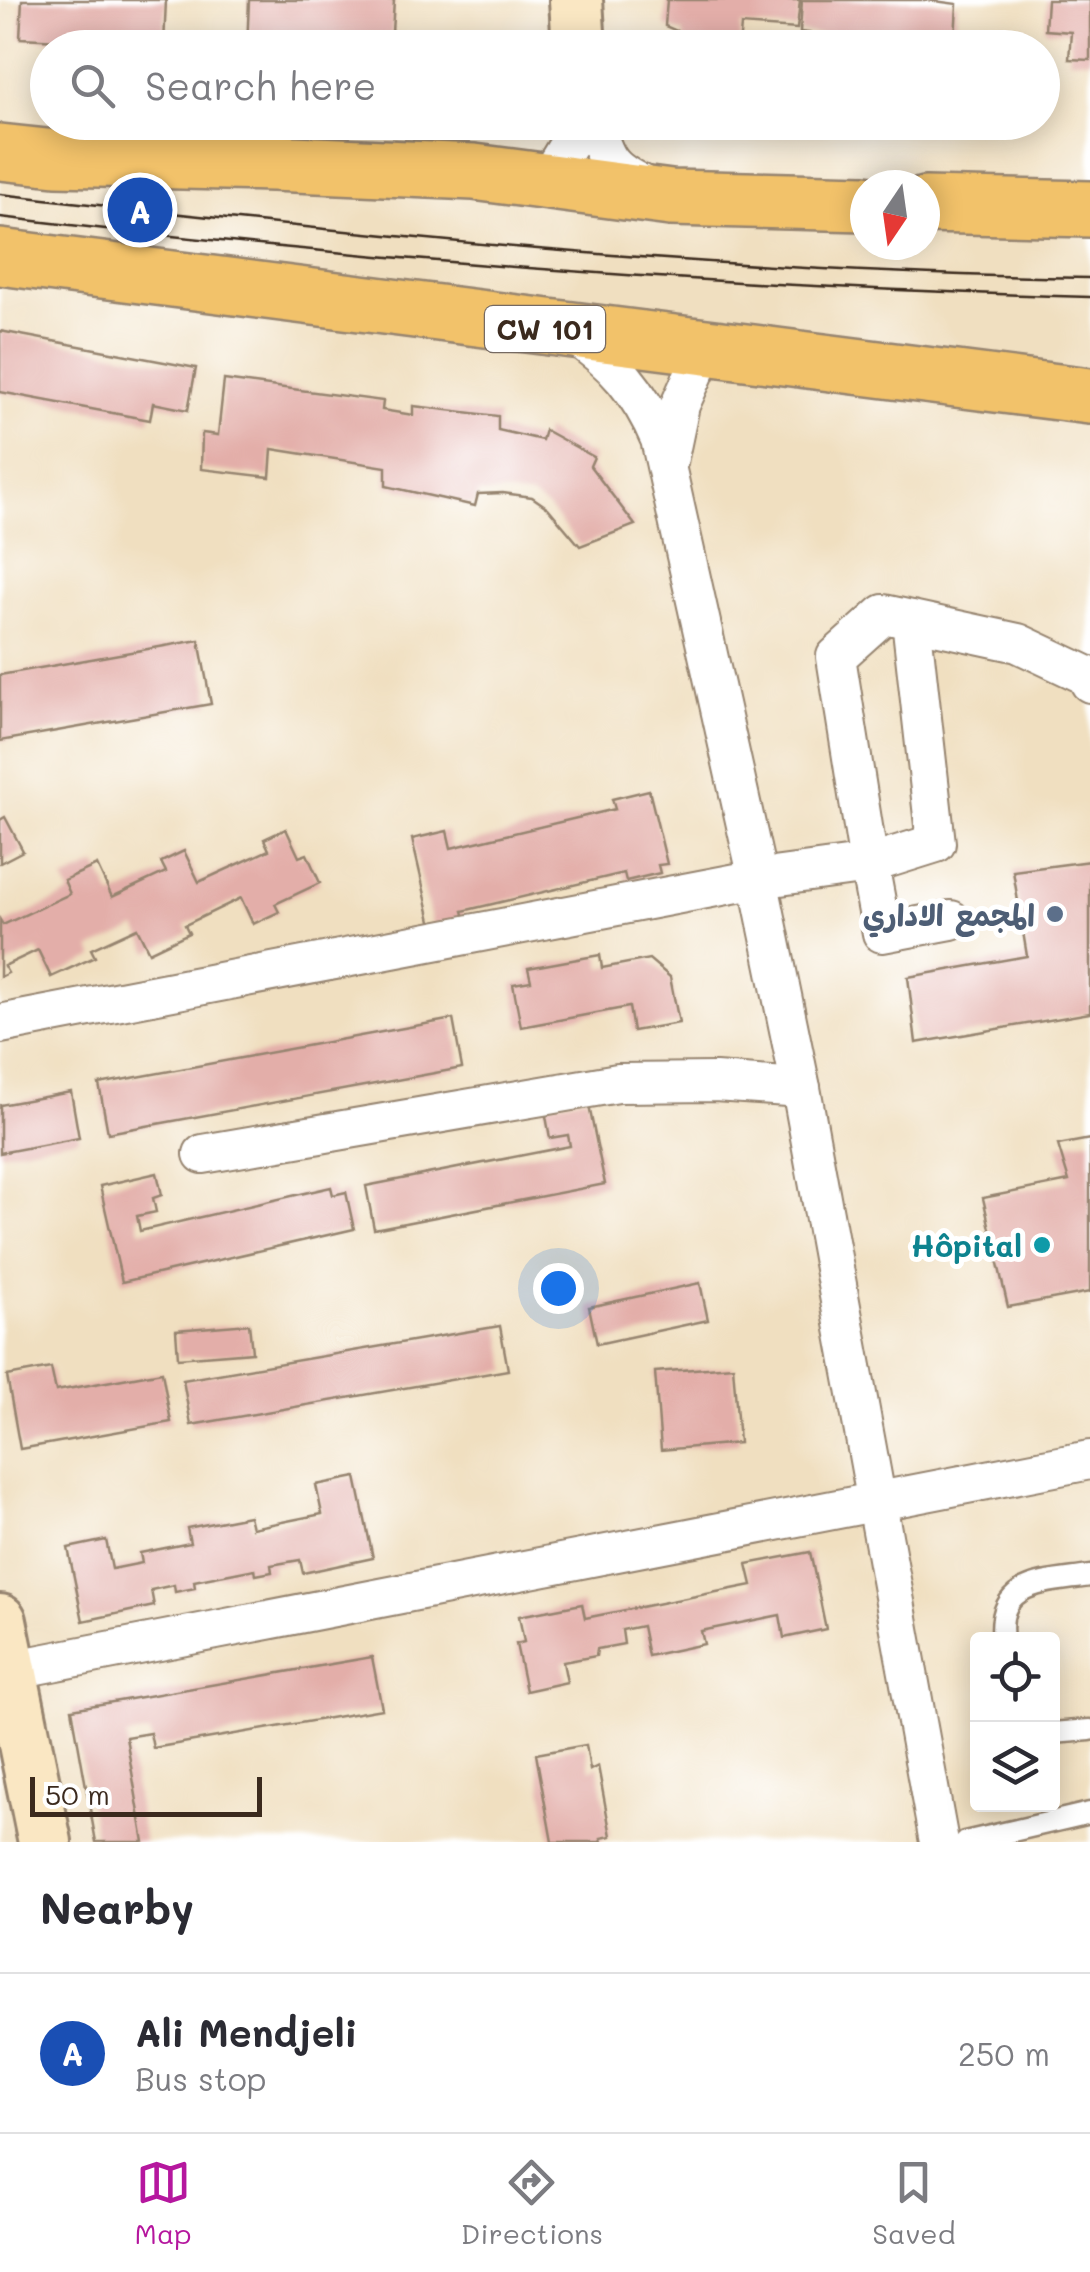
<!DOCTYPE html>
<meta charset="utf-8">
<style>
body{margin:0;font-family:Mali,"Playpen Sans Arabic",sans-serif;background:#f7f7f7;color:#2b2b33}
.controls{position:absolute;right:30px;bottom:30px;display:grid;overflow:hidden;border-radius:10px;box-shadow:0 5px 25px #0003}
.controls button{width:90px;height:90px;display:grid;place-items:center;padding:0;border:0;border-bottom:2px solid #e1e1e2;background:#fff;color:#2b2b33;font:50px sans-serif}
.compass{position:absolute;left:850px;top:170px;width:90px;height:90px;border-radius:50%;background:#fff;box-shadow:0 5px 25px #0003;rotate:193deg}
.scale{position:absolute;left:30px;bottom:25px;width:232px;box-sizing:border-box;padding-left:10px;border:5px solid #3b2a1e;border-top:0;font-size:28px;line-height:35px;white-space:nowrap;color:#3b2a1e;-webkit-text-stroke:8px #fff;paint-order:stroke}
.you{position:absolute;left:558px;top:1288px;width:35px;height:35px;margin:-25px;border:8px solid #fff;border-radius:50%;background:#1a73e8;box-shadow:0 0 0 15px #1a73e833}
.badge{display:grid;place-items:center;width:65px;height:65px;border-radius:50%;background:#b5179e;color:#fff;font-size:32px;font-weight:700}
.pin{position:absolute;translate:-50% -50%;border:5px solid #fff;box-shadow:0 2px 10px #0006}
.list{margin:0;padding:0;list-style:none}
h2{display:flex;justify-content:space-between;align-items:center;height:130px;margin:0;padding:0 40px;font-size:42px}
h2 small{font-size:32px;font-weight:400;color:#7c7c81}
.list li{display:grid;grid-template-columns:65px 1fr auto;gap:30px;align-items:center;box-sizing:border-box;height:160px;padding:0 40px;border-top:2px solid #e1e1e2}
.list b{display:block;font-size:38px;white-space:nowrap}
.list p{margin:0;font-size:32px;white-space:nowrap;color:#7c7c81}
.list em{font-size:32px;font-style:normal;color:#7c7c81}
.icon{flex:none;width:55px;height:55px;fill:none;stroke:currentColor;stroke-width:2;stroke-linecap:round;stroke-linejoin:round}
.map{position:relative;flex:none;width:1090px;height:1842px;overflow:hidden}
.search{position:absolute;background:#fff;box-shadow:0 5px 25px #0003;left:30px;right:30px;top:30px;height:110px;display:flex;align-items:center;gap:25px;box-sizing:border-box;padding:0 35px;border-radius:55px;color:#7c7c81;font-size:38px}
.sheet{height:290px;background:#fff}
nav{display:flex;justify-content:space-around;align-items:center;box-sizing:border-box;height:140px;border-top:2px solid #e1e1e2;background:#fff;font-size:28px;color:#7c7c81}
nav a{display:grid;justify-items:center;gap:5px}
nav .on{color:#b5179e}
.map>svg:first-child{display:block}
.building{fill:#e3aea9}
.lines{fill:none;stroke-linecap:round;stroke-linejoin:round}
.lane-casing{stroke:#96846f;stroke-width:25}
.street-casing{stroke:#96846f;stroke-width:42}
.secondary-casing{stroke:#96846f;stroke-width:58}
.primary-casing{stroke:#96846f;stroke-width:60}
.lane{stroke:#fff;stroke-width:20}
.street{stroke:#fff;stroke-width:38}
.secondary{stroke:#fae7c3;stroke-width:52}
.primary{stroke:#f2c26a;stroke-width:55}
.tram{stroke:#3b2a1e;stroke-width:2.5}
.service-dot{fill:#5c6f8a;stroke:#fff;stroke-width:4}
.culture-dot{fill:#0f9aa8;stroke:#fff;stroke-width:4}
.labels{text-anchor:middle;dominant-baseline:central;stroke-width:10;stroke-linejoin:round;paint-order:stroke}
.shield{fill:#fff;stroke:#766a62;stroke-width:2.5}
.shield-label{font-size:28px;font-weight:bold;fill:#3b2a1e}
.service-label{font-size:30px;font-weight:bold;fill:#4e5e75;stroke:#fff;text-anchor:end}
.culture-label{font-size:30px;font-weight:bold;fill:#0d838f;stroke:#fff;text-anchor:end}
</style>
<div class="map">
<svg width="1090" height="1842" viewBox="0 0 1090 1842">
<rect width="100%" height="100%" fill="#fff"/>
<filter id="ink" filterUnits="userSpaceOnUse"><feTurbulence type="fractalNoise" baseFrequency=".01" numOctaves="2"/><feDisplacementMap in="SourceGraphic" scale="20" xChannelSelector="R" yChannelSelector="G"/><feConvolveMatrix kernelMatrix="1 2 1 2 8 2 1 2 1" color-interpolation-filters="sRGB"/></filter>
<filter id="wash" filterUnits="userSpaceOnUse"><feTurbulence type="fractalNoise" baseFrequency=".0048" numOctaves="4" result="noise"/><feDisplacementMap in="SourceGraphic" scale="40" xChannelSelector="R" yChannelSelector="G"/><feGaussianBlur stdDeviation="2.25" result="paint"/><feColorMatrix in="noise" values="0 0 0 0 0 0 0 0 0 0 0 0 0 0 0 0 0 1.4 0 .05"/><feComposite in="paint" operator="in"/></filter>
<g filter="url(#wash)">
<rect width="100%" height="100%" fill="#f0dfc0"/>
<g id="blocks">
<g class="building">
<polygon points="22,0 166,0 164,45 20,38"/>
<polygon points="249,0 394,0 391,48 247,48"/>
<polygon points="667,0 800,0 797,29 741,25 739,48 683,45 684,34 665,26"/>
<polygon points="802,0 927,0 957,4 955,39 923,37 923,48 825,48 826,35 800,32"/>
<polygon points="1047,0 1090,0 1090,60 1069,59 1071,32 1045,30"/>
<polygon points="0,331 196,368 188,410 153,403 150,420 0,392"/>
<polygon points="224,380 383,401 382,410 413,415 413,406 498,416 498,430 542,440 545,430 594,457 590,466 635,525 580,546 548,508 532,497 503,493 478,494 475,506 386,486 386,467 272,449 270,477 201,469 202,433 218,435"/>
<polygon points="199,640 211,704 0,741 0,675"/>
<polygon points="649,790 667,864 658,865 660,873 626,881 624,873 463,911 465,918 432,925 412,839 447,831 451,848 615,809 612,799"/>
<polygon points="5,817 23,851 0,863 0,820"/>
<polygon points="286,829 299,857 307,854 320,883 275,904 279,912 253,924 241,898 185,925 189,933 149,952 137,928 91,949 95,957 51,977 38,950 4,966 8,973 0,977 0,920 3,925 70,894 64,880 97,865 112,897 166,872 161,862 184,851 199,882 269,850 264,839"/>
<polygon points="1090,861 1090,1013 916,1043 908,977 1027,956 1013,871"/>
<polygon points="600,955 602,968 649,959 670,977 679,1023 633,1031 629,1007 521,1027 513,984 531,981 528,968"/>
<polygon points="453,1019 462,1068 108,1133 99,1084"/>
<polygon points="71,1092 79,1138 0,1153 0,1105"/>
<polygon points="587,1096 605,1184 374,1229 366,1186 570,1146 568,1135 550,1138 544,1105"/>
<polygon points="1090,1139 1090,1292 1008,1307 983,1198 1069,1181 1058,1145"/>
<polygon points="157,1173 162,1195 153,1198 156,1212 137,1216 140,1231 331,1187 333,1195 346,1192 354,1229 122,1282 100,1186"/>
<polygon points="700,1283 708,1320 597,1344 589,1307"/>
<polygon points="249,1324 252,1352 178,1358 176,1330"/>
<polygon points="500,1326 508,1370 191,1425 183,1380"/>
<polygon points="733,1366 739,1443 661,1450 655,1372"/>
<polygon points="51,1368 56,1391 162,1372 171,1422 20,1449 7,1376"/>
<polygon points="356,1477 373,1558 303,1573 300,1560 271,1565 272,1572 256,1575 255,1569 194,1581 195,1588 175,1592 174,1585 151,1590 154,1606 83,1621 68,1548 106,1540 112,1569 142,1563 140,1553 190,1543 187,1528 249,1516 252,1528 322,1514 316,1485"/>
<polygon points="810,1552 826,1629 784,1638 780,1615 701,1631 704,1644 648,1656 642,1626 622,1630 624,1644 597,1649 596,1656 563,1662 567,1682 526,1691 516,1644 524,1642 519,1616 582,1604 585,1618 752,1585 747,1564"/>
<polygon points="372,1657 382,1709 153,1748 150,1733 126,1737 144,1842 96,1842 72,1709"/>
<polygon points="586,1745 590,1770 598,1766 611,1836 601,1838 602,1842 552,1842 536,1754"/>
</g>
</g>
</g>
<g filter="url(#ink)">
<use href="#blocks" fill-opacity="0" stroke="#96846f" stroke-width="2.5"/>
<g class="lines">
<defs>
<g id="lane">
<path d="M1003 1640C995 1580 1046 1583 1090 1576"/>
<polyline points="1052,1733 1090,1730"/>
<polyline points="965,1842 1090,1813"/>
</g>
<g id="street">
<path d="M595 122C604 164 614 172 651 189"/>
<polyline points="519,172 552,172 569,144 573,122"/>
<path d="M571 333C614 361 640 392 660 439L758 879 801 1088 939 1842"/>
<polyline points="668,462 680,405 707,345"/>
<polyline points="911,620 936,843 869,864 882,933 951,920"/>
<polyline points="0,1024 758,879 869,864 836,657 884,614 1018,643 1086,675 1090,683"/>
<polyline points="203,1154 618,1083 715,1082 801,1088"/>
<polyline points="0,1672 1090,1460"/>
</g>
<g id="secondary">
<polyline points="576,0 579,48"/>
<polyline points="0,1621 45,1842"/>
</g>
<g id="primary">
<polyline points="0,152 56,158 272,163 474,172 671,198 865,203"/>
<polyline points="925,205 1090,209"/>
<polyline points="0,257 1090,396"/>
</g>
</defs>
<use href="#lane" class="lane-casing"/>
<use href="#street" class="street-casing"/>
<use href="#secondary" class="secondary-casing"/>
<use href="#primary" class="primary-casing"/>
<use href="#lane" class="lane"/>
<use href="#street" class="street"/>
<use href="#secondary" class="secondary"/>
<use href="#primary" class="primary"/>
<g class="tram">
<path d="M0 194C362 235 725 273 1090 278"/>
<path d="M0 217C361 260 726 287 1090 297"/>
</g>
</g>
</g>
<circle class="service-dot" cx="1055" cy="914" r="10"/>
<circle class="culture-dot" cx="1042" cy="1245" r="10"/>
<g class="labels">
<rect class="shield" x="485" y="306" width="120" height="46" rx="8"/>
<g class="shield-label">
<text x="545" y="329">CW 101</text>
</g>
<g class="service-label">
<text x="1035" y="914">المجمع الاداري</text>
</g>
<g class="culture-label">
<text x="1022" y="1245">Hôpital</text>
</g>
</g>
</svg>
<div class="controls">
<button><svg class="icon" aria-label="locate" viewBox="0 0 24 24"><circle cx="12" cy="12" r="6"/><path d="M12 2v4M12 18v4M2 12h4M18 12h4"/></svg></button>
<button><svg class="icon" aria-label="layers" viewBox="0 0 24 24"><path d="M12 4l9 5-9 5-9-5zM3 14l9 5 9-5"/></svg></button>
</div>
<svg class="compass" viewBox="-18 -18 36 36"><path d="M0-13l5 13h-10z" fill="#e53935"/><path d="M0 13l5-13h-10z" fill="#7c7c81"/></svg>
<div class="scale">50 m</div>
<div class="you"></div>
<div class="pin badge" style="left:140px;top:210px;background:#1a4fb4">A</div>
<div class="search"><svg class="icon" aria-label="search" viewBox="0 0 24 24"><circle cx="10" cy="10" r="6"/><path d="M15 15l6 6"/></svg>Search here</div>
</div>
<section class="sheet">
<h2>Nearby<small></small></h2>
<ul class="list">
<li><span class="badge" style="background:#1a4fb4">A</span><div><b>Ali Mendjeli</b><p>Bus stop</p></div><em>250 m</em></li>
</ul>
</section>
<nav>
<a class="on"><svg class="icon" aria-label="map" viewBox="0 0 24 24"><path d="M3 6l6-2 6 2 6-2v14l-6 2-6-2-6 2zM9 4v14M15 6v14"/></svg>Map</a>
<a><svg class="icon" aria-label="directions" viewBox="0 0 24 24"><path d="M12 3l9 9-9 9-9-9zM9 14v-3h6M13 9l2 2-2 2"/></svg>Directions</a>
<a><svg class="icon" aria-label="saved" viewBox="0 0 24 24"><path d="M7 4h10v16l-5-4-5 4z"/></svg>Saved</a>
</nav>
